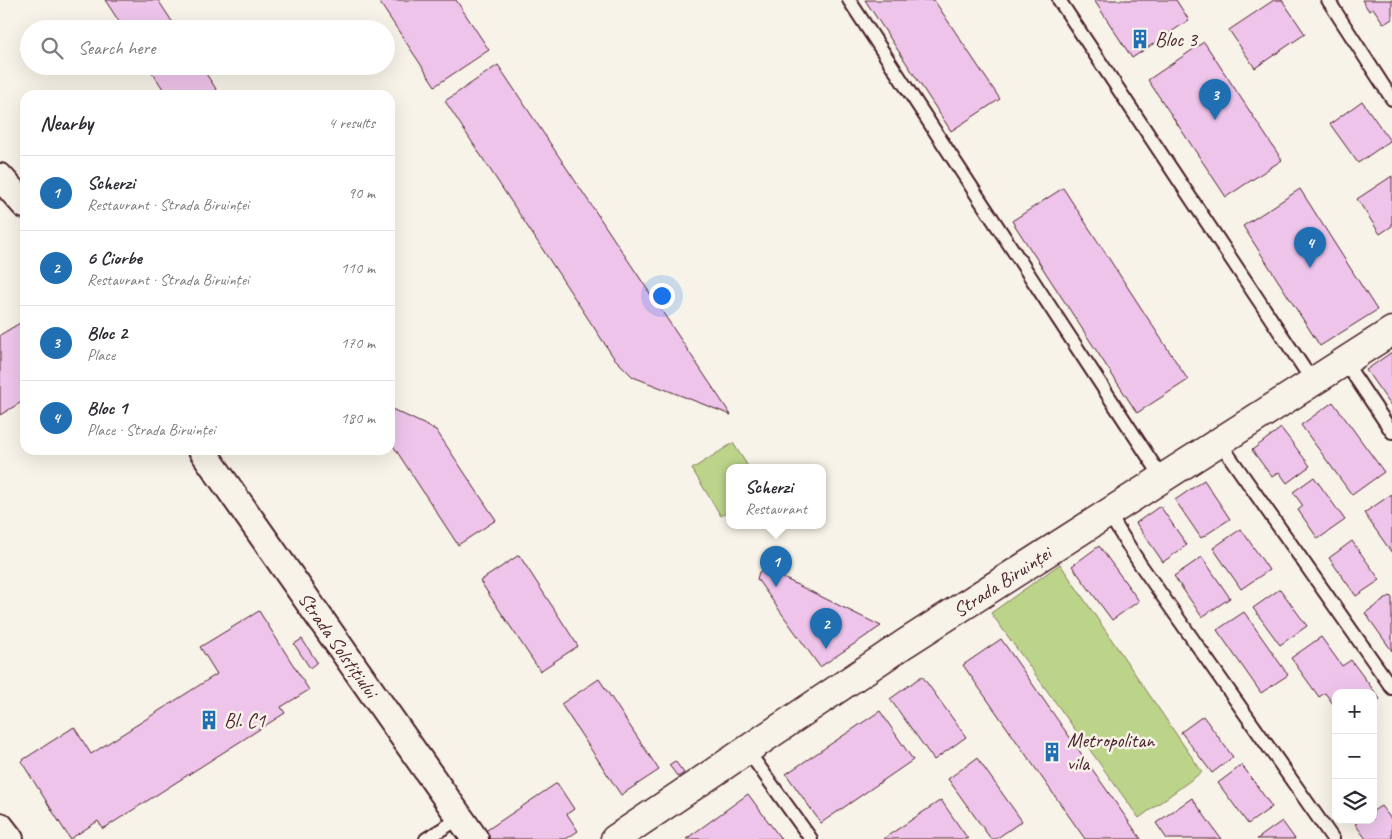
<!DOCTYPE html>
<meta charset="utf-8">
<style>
body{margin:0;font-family:Caveat,sans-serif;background:#f7f7f7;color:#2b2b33}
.controls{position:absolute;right:15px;bottom:15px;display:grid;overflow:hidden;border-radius:10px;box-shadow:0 5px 20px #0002}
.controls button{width:45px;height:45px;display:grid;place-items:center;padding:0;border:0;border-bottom:1px solid #e1e1e2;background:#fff;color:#2b2b33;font:25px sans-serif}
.you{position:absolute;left:661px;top:295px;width:18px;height:18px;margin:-12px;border:4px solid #fff;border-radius:50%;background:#1a73e8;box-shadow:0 0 0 8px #1a73e833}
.badge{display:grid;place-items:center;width:32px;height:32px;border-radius:50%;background:#1f6fb2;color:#fff;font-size:16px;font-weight:700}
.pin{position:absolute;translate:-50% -41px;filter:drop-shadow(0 1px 2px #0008)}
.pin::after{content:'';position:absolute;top:26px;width:18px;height:15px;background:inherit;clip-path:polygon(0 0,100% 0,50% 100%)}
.popup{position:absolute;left:726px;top:464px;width:100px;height:65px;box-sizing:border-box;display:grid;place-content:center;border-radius:10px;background:#fff;filter:drop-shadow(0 1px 4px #0005);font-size:16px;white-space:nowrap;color:#7c7c81}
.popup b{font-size:19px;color:#2b2b33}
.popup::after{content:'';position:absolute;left:50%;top:100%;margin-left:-10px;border:10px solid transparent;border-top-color:#fff}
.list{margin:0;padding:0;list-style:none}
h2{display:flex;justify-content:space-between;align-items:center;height:65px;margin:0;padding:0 20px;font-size:21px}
h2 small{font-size:16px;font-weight:400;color:#7c7c81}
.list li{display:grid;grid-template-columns:32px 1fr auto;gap:15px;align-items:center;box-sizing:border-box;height:75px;padding:0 20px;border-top:1px solid #e1e1e2}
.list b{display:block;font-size:19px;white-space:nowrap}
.list p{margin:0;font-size:16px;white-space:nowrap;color:#7c7c81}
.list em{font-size:16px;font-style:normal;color:#7c7c81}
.icon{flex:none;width:28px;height:28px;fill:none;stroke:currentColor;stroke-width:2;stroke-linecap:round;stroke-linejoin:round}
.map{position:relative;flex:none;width:1392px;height:839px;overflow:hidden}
.search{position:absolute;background:#fff;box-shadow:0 5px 20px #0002;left:20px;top:20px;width:375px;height:55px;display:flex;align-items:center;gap:12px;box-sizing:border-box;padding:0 18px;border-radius:28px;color:#7c7c81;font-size:19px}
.panel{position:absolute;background:#fff;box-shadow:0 5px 20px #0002;left:20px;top:90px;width:375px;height:365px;border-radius:15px}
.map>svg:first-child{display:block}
.green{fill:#bcd48a;stroke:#837a5a}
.building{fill:#eec4eb;stroke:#4a1f2b}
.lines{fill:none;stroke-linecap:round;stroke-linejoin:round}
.service-casing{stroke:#4a1f2b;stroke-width:16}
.minor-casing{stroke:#4a1f2b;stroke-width:30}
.tertiary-casing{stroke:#4a1f2b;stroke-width:31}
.service{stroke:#f7f3e8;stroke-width:12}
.minor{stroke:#f7f3e8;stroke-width:26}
.tertiary{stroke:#f7f3e8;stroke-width:28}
.labels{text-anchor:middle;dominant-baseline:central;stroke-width:5;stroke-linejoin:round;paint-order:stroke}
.poi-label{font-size:20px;fill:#4a1f2b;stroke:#f7f3e8;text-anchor:start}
.street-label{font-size:20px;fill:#4a1f2b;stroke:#f7f3e8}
</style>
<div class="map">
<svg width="1392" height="839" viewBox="0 0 1392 839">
<rect width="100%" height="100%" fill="#f7f3e8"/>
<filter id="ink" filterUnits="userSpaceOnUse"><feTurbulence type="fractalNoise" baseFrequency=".02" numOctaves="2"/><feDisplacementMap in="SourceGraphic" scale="10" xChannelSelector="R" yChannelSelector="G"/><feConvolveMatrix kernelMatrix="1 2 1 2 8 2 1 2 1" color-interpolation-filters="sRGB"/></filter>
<g filter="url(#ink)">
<g class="green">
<polygon points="733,443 749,468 730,468 730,510 721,516 692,469"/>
<polygon points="1060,564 1202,772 1139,818 991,613"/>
</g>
<g class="building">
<polygon points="105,0 158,0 177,29 124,29"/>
<polygon points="378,0 456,0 489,50 435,86"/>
<polygon points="865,0 934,0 1000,99 951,131"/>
<polygon points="1094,0 1176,0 1189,20 1132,58"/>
<polygon points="1274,0 1282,0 1305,34 1255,68 1229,30"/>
<polygon points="1362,0 1392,0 1392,19 1384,24 1373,8 1369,11"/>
<polygon points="1204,42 1282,160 1226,197 1148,80"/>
<polygon points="498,65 731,415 633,377 614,358 445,101"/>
<polygon points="148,66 201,66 220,95 167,95"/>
<polygon points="1362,101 1390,141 1358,163 1330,124"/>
<polygon points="1392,176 1392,226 1380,234 1357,199"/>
<polygon points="1063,188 1188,380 1137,413 1012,221"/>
<polygon points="1300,189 1377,310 1320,346 1243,226"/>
<polygon points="25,320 25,400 0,415 0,335"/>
<polygon points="1392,352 1392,407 1366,370"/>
<polygon points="1333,402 1384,472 1352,495 1301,425"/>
<polygon points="392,409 436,430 496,520 458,545 390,441"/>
<polygon points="1281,428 1310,466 1287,483 1279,472 1272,477 1252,450"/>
<polygon points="1314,477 1345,520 1318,539 1298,510 1303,506 1293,492"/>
<polygon points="1204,480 1230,519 1201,538 1175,500"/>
<polygon points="1392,494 1392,553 1364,513"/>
<polygon points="1160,506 1187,545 1163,562 1136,523"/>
<polygon points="1241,529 1269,570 1241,589 1213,548"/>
<polygon points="1352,541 1380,580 1356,596 1329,558"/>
<polygon points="1099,546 1139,601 1112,620 1072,566"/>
<polygon points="519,555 578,646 540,671 480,581"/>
<polygon points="1202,557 1230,598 1202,617 1174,576"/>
<polygon points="765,569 881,626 820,667 757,579 759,572"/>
<polygon points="1280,589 1307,626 1280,645 1253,608"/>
<polygon points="1390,596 1392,598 1392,651 1365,613"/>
<polygon points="259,611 309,690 281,707 285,713 103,829 98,821 70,839 21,761 74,727 91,754 217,674 200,647"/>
<polygon points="1244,612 1288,675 1261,693 1217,630"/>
<polygon points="1321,637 1342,666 1351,660 1380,699 1373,704 1373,693 1336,693 1336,708 1325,693 1319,697 1291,658"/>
<polygon points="302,639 317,662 310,668 294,644"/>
<polygon points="1001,639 1141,839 1085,839 963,665"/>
<polygon points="922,676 966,737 934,760 890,699"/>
<polygon points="599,679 659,770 621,795 561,704"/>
<polygon points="880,711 913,760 821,823 786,774"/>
<polygon points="1203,716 1233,757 1212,773 1181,732"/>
<polygon points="977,758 1022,821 996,839 991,839 948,779"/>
<polygon points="675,761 684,773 678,777 669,765"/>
<polygon points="1242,765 1272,807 1248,824 1218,783"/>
<polygon points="557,783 574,809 567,814 578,831 566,839 489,839 484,832"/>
<polygon points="748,794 781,839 686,839"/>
<polygon points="1192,798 1221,839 1167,839 1156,823"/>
<polygon points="941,800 968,839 883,839"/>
<polygon points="1381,806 1392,820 1392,839 1366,839 1355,824 1361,820 1373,820 1373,811"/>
<polygon points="1282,821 1295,839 1257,839"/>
</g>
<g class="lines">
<defs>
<g id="service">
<polyline points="849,0 1163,479"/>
<polyline points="1059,0 1313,382"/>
<polyline points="1328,0 1392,99"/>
<polyline points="1345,362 1392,432"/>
<polyline points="1220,443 1392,688"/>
<polyline points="1108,513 1140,564 1333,839"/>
<polyline points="747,750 811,839"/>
<polyline points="426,839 460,818"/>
</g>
<g id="minor">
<polyline points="0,177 25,205"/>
<polyline points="202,450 475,839"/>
<polyline points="0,826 10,839"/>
</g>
<polyline id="tertiary" points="615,839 904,644 1392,331"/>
</defs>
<use href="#service" class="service-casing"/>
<use href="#minor" class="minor-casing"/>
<use href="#tertiary" class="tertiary-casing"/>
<use href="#service" class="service"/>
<use href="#minor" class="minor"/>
<use href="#tertiary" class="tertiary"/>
</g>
</g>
<defs>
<symbol id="building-bare" viewBox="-9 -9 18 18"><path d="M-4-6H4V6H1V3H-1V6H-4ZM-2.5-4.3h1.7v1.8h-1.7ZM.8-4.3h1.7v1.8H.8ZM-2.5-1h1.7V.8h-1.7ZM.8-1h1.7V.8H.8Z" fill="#1f6fb2" stroke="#f7f3e8" stroke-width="2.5" paint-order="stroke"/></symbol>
</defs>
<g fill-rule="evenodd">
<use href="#building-bare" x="1126" y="25" width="28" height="28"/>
<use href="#building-bare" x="195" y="706" width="28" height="28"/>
<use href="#building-bare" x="1038" y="738" width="28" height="28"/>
</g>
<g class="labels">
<g class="poi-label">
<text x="1155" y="39">Bloc 3</text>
<text x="224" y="720">Bl. C1</text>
<text x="1067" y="740">Metropolitan<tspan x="1067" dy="23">vila</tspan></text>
</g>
<g class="street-label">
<text transform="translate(1002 582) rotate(-33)">Strada Biruinței</text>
<text transform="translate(338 645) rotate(55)">Strada Solstițiului</text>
</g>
</g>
</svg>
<div class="controls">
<button>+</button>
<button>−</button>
<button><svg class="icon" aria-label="layers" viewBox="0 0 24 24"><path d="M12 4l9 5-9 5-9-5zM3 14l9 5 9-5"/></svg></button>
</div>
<div class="you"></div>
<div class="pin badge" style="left:776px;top:587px">1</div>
<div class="popup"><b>Scherzi</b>Restaurant</div>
<div class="pin badge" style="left:826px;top:649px">2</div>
<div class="pin badge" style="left:1215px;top:120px">3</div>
<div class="pin badge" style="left:1310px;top:268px">4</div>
<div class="search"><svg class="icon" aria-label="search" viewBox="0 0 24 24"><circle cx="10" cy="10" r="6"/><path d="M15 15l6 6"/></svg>Search here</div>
<section class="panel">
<h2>Nearby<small>4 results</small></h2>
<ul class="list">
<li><span class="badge">1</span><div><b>Scherzi</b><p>Restaurant · Strada Biruinței</p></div><em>90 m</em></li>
<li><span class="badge">2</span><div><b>6 Ciorbe</b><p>Restaurant · Strada Biruinței</p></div><em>110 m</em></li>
<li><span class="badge">3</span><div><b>Bloc 2</b><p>Place</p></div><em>170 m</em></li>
<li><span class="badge">4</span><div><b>Bloc 1</b><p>Place · Strada Biruinței</p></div><em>180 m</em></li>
</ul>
</section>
</div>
